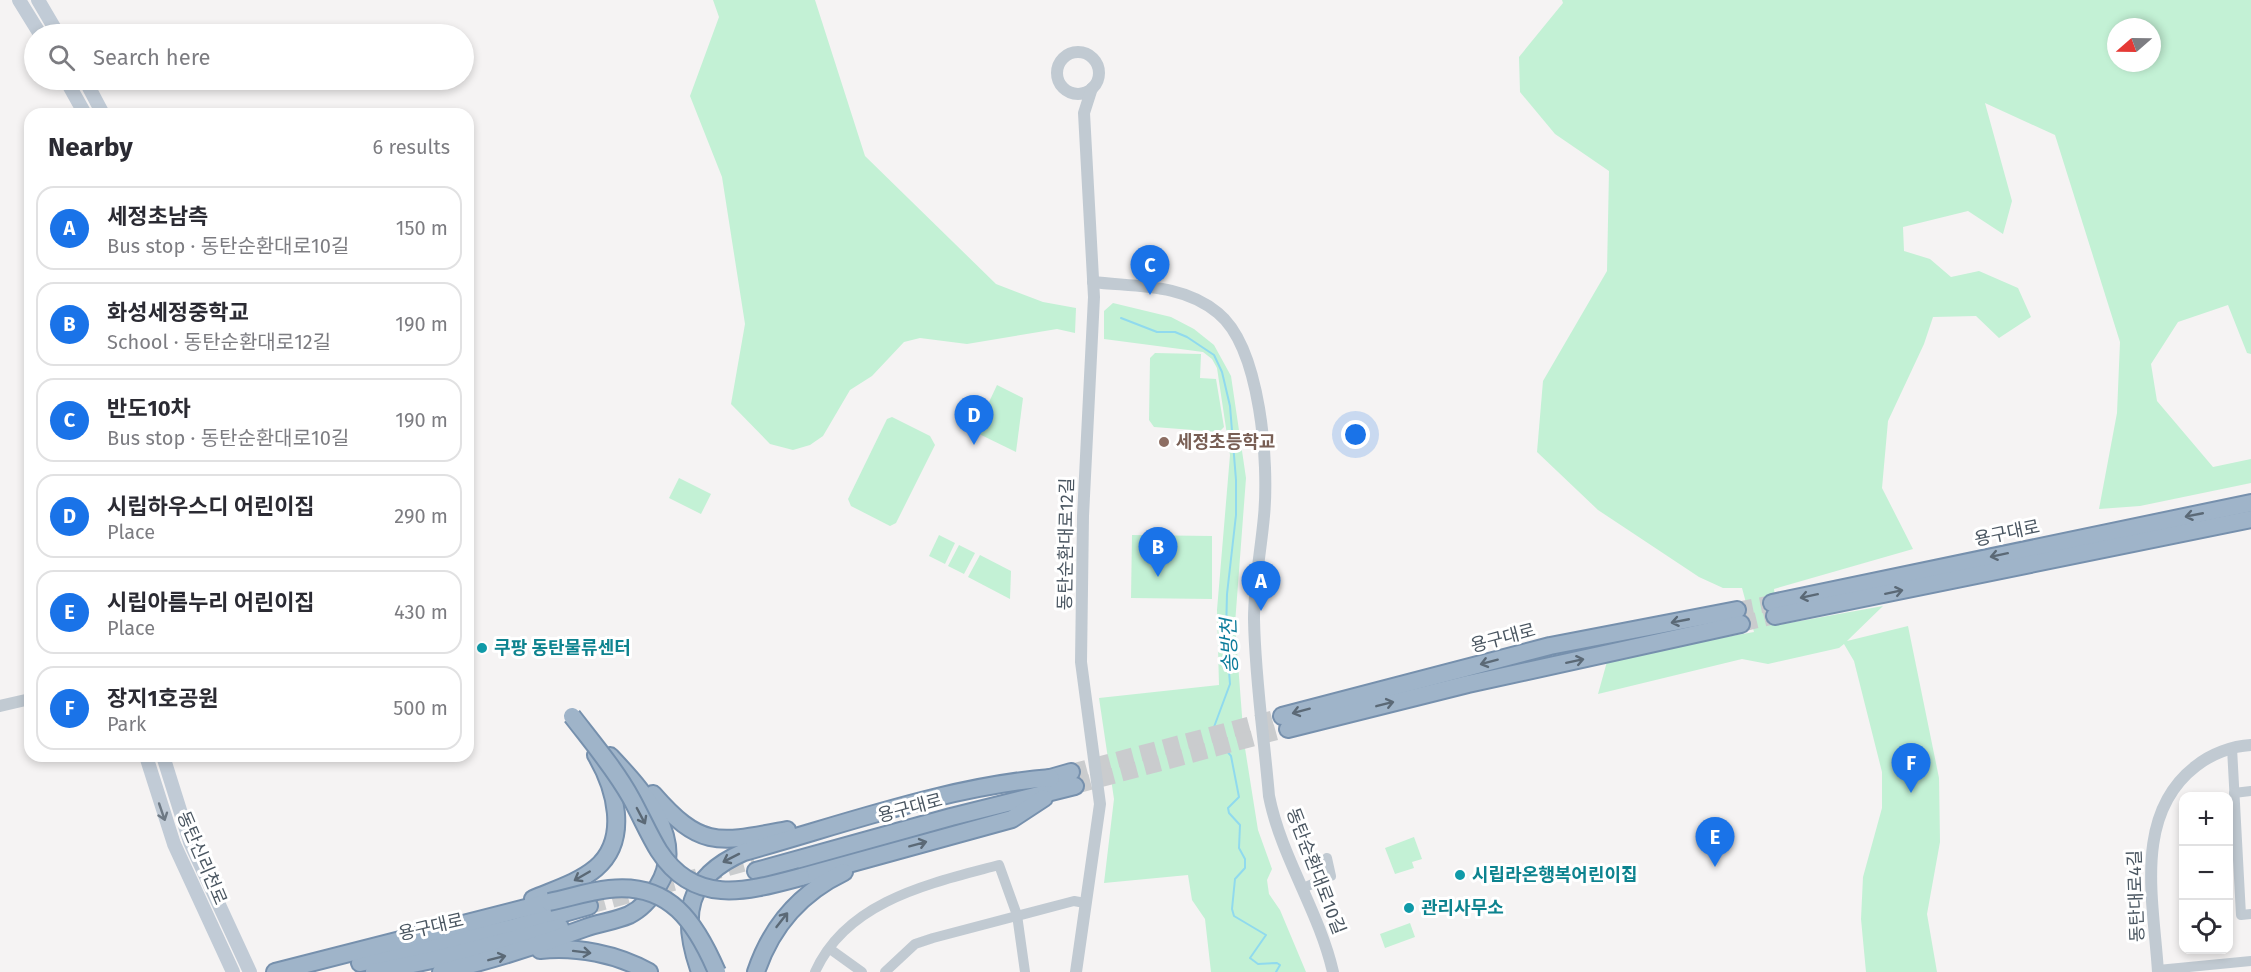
<!DOCTYPE html>
<meta charset="utf-8">
<style>
body{margin:0;font-family:"Fira Sans","Noto Sans KR",sans-serif;background:#f2f2f3;color:#2b2b33}
.controls{position:absolute;right:18px;bottom:18px;display:grid;overflow:hidden;border-radius:12px;box-shadow:0 3px 9px #0003}
.controls button{width:54px;height:54px;display:grid;place-items:center;padding:0;border:0;border-bottom:2px solid #e1e1e2;background:#fff;color:#2b2b33;font:30px sans-serif}
.compass{position:absolute;left:2107px;top:18px;width:54px;height:54px;border-radius:50%;background:#fff;box-shadow:0 3px 9px #0003;rotate:250deg}
.you{position:absolute;left:1356px;top:435px;width:21px;height:21px;margin:-15px;border:4px solid #fff;border-radius:50%;background:#1a73e8;box-shadow:0 0 0 9px #1a73e833}
.badge{display:grid;place-items:center;width:39px;height:39px;border-radius:50%;background:#1a73e8;color:#fff;font-size:20px;font-weight:700}
.pin{position:absolute;translate:-50% -50px;filter:drop-shadow(0 2px 3px #0008)}
.pin::after{content:'';position:absolute;top:32px;width:21px;height:18px;background:inherit;clip-path:polygon(0 0,100% 0,50% 100%)}
.list{margin:0;padding:0;list-style:none}
h2{display:flex;justify-content:space-between;align-items:center;height:78px;margin:0;padding:0 24px;font-size:26px}
h2 small{font-size:20px;font-weight:400;color:#7c7c81}
.list li{display:grid;grid-template-columns:39px 1fr auto;gap:18px;align-items:center;box-sizing:border-box;height:84px;margin:0 12px 12px;padding:0 12px;border:2px solid #e1e1e2;border-radius:18px}
.list b{display:block;font-size:22px;white-space:nowrap}
.list p{margin:0;font-size:20px;white-space:nowrap;color:#7c7c81}
.list em{font-size:20px;font-style:normal;color:#7c7c81}
.icon{flex:none;width:33px;height:33px;fill:none;stroke:currentColor;stroke-width:2;stroke-linecap:round;stroke-linejoin:round}
.map{position:relative;flex:none;width:2251px;height:972px;overflow:hidden}
.search{position:absolute;background:#fff;box-shadow:0 3px 9px #0003;left:24px;top:24px;width:450px;height:66px;display:flex;align-items:center;gap:15px;box-sizing:border-box;padding:0 21px;border-radius:33px;color:#7c7c81;font-size:22px}
.panel{position:absolute;background:#fff;box-shadow:0 3px 9px #0003;left:24px;top:108px;width:450px;height:654px;border-radius:18px}
.map>svg:first-child{display:block}
.green{fill:#c3f1d5;fill-rule:evenodd}
.lines{fill:none;stroke-linecap:round;stroke-linejoin:round}
.stream{stroke:#90daee;stroke-width:2}
.trunk-tunnel{stroke:#caccce;stroke-width:16;stroke-dasharray:16 8;stroke-linecap:butt}
.trunk-casing{stroke:#7690ad;stroke-width:20}
.minor{stroke:#c1cad2;stroke-width:10}
.tertiary{stroke:#c1cad2;stroke-width:12}
.secondary{stroke:#c1cbd6;stroke-width:14}
.trunk{stroke:#9fb4c9;stroke-width:16}
.trunk-bridge-casing{stroke:#7690ad;stroke-width:20;stroke-linecap:butt}
.trunk-bridge{stroke:#9fb4c9;stroke-width:16}
.oneway{stroke:#5b6976}
.oneway2{stroke:#6e7984}
.education-dot{fill:#8d6e63;stroke:#fff;stroke-width:2}
.culture-dot{fill:#0f9aa8;stroke:#fff;stroke-width:2}
.labels{text-anchor:middle;dominant-baseline:central;stroke-width:6;stroke-linejoin:round;paint-order:stroke}
.education-label{font-size:18px;font-weight:bold;fill:#785e54;stroke:#fff;text-anchor:start}
.street-label{font-size:18px;fill:#4a5661;stroke:#fff}
.culture-label{font-size:18px;font-weight:bold;fill:#0d838f;stroke:#fff;text-anchor:start}
.water-label{font-size:20px;font-style:italic;fill:#0c7c9b;stroke:#fff}
</style>
<div class="map">
<svg width="2251" height="972" viewBox="0 0 2251 972">
<rect width="100%" height="100%" fill="#f5f3f3"/>
<g class="green">
<polygon points="713,0 815,0 865,156 996,284 1043,302 1076,308 1075,333 1057,329 967,344 920,338 904,342 872,376 850,390 823,436 810,445 793,450 770,444 731,404 745,324 722,177 690,96 719,17"/>
<path d="M1562 0H2251V354L2247 353 2228 305 2178 322 2151 364 2157 401 2213 467 2251 459V483L2140 506 2099 509 2117 413 2120 342 2055 135 1985 103 2012 201 2003 234 1968 211 1903 227 1904 251 1930 259 1951 277 1979 271 2018 288 2031 317 1999 338 1976 316 1933 317 1924 344 1888 421 1882 488 1913 549 1774 589 1778 625 1883 606 1847 641 1908 626 1939 778 1940 842 1927 914 1937 972H1866L1861 919 1863 877 1882 808V772L1854 661 1844 644 1839 648 1768 664 1742 659 1598 694 1608 658 1754 632 1742 588H1723L1699 577 1598 510 1537 452 1543 381 1607 271 1609 171 1555 134 1520 92 1519 57 1563 3ZM2116 27H2152V63H2116Z"/>
<polygon points="1113,303 1171,317 1194,329 1214,345 1231,376 1246,478 1235,624 1244,742 1258,830 1272,869 1267,880 1269,894 1280,910 1306,972 1211,972 1205,919 1192,900 1188,875 1104,883 1114,799 1099,698 1219,685 1217,610 1230,455 1217,368 1212,359 1203,352 1104,339 1104,311"/>
<polygon points="1155,353 1201,354 1200,378 1216,379 1224,427 1219,432 1154,427 1149,420 1150,358"/>
<polygon points="997,385 1023,398 1016,452 975,432"/>
<polygon points="892,417 930,436 935,445 896,523 890,526 851,506 848,499 887,419"/>
<polygon points="679,478 711,494 701,514 669,498"/>
<polygon points="939,535 955,543 945,564 929,556"/>
<polygon points="1132,535 1212,536 1212,599 1131,598"/>
<polygon points="959,545 975,553 964,574 948,566"/>
<polygon points="980,555 1011,571 1010,599 968,577"/>
<polygon points="1414,837 1422,859 1412,862 1414,868 1395,874 1385,848"/>
<polygon points="1410,923 1415,937 1385,948 1380,934"/>
</g>
<g class="lines">
<polyline class="stream" points="1121,318 1157,332 1175,332 1187,337 1214,355 1222,372 1230,406 1236,480 1236,515 1227,594 1226,633 1230,684 1214,727 1221,744 1231,756 1239,797 1228,808 1229,813 1240,825 1239,848 1245,859 1245,868 1235,879 1232,909 1234,916 1266,935 1250,958 1258,964 1277,963 1280,965 1276,972"/>
<g class="trunk-tunnel">
<polyline points="1737,610 1772,603"/>
<polyline points="1741,624 1775,616"/>
<polyline points="1071,772 1282,716"/>
<polyline points="1075,786 1288,729"/>
<polyline points="589,906 754,861"/>
</g>
<defs>
<g id="trunk">
<polyline points="1772,603 2251,503"/>
<polyline points="1775,616 2251,519"/>
<polyline points="1282,716 1550,646 1737,610"/>
<polyline points="1288,729 1468,684 1741,624"/>
<polyline points="1043,780 1071,772"/>
<path d="M653 794C701 849 718 843 787 830"/>
<polyline points="756,871 951,817 1075,786"/>
<polyline points="801,877 1012,819 1044,798"/>
<path d="M533 899C554 890 578 883 596 868 630 839 615 787 596 755"/>
<path d="M540 950C576 946 617 954 649 972"/>
<polyline points="360,963 515,927 589,906"/>
<polyline points="275,972 549,902"/>
<polyline points="374,972 432,960 560,927"/>
<path d="M441 972C491 960 537 946 585 928 599 923 615 921 629 915 641 909 651 898 658 886 688 838 640 788 610 756"/>
<path d="M700 972C680 916 686 877 744 852 841 825 952 785 1051 778"/>
<path d="M756 972C771 927 800 893 844 872"/>
</g>
</defs>
<use href="#trunk" class="trunk-casing"/>
<g class="minor">
<polyline points="2232,748 2241,915 2251,914"/>
<polyline points="2234,793 2251,791"/>
<polyline points="1303,888 1331,876 1327,858"/>
<polyline points="830,949 862,972"/>
<polyline points="2158,970 2251,961"/>
<path d="M815 972C847 900 932 883 999 865L1017 915 1025 972"/>
<polyline points="885,972 915,944 933,938 1074,901 1085,903"/>
</g>
<g class="tertiary">
<circle cx="1078" cy="73" r="21"/>
<path d="M1093 282C1135 287 1182 283 1218 313 1261 348 1269 464 1264 516 1261 550 1254 584 1254 619 1255 678 1264 737 1269 796 1281 857 1319 911 1333 972"/>
<polyline points="0,706 30,699"/>
<polyline points="1076,972 1100,804 1081,662 1083,516 1094,297 1084,113 1092,88"/>
<path d="M2158 972C2154 903 2132 815 2196 766 2211 754 2232 746 2251 745"/>
</g>
<g class="secondary">
<polyline points="19,0 40,34"/>
<polyline points="38,0 58,34"/>
<polyline points="66,80 85,114"/>
<polyline points="85,80 103,114"/>
<polyline points="146,756 174,844 233,972"/>
<polyline points="163,756 190,842 250,972"/>
</g>
<use href="#trunk" class="trunk"/>
<defs>
<g id="trunk-bridge">
<path d="M572 716C592 742 615 769 631 798 641 816 649 835 659 851 695 907 748 891 801 877"/>
<path d="M549 902C569 898 589 891 609 889 670 882 696 923 717 972"/>
</g>
</defs>
<use href="#trunk-bridge" class="trunk-bridge-casing"/>
<use href="#trunk-bridge" class="trunk-bridge"/>
</g>
<defs><path id="oneway-shaft" d="M-6 0H5M1.5-3L5.5 0L1.5 3" fill="none" stroke-width="1.6" stroke-linecap="round" stroke-linejoin="round" transform="scale(1.5)"/></defs>
<g class="oneway">
<use href="#oneway-shaft" transform="translate(2194 515) rotate(169)"/>
<use href="#oneway-shaft" transform="translate(1999 555) rotate(168)"/>
<use href="#oneway-shaft" transform="translate(1894 592) rotate(-12)"/>
<use href="#oneway-shaft" transform="translate(1809 596) rotate(168)"/>
<use href="#oneway-shaft" transform="translate(1680 621) rotate(169)"/>
<use href="#oneway-shaft" transform="translate(1575 661) rotate(-12)"/>
<use href="#oneway-shaft" transform="translate(1489 662) rotate(165)"/>
<use href="#oneway-shaft" transform="translate(1385 704) rotate(-14)"/>
<use href="#oneway-shaft" transform="translate(1301 711) rotate(165)"/>
<use href="#oneway-shaft" transform="translate(641 816) rotate(62)"/>
<use href="#oneway-shaft" transform="translate(918 844) rotate(-15)"/>
<use href="#oneway-shaft" transform="translate(731 858) rotate(153)"/>
<use href="#oneway-shaft" transform="translate(582 876) rotate(150)"/>
<use href="#oneway-shaft" transform="translate(782 920) rotate(-52)"/>
<use href="#oneway-shaft" transform="translate(582 952) rotate(7)"/>
<use href="#oneway-shaft" transform="translate(497 958) rotate(-14)"/>
</g>
<use class="oneway2" href="#oneway-shaft" transform="translate(162 812) rotate(71)"/>
<circle class="education-dot" cx="1164" cy="442" r="6"/>
<g class="culture-dot">
<circle cx="482" cy="648" r="6"/>
<circle cx="1460" cy="875" r="6"/>
<circle cx="1409" cy="908" r="6"/>
</g>
<g class="labels">
<g class="education-label">
<text x="1176" y="442">세정초등학교</text>
</g>
<g class="street-label">
<text transform="translate(2007 533) rotate(-12)">용구대로</text>
<text transform="translate(1066 544) rotate(-89)">동탄순환대로12길</text>
<text transform="translate(1503 638) rotate(-15)">용구대로</text>
<text transform="translate(910 808) rotate(-15)">용구대로</text>
<text transform="translate(202 858) rotate(67)">동탄신리천로</text>
<text transform="translate(1316 871) rotate(69)">동탄순환대로10길</text>
<text transform="translate(2136 896) rotate(-92)">동탄대로4길</text>
<text transform="translate(431 927) rotate(-13)">용구대로</text>
</g>
<g class="culture-label">
<text x="494" y="648">쿠팡 동탄물류센터</text>
<text x="1472" y="875">시립라온행복어린이집</text>
<text x="1421" y="908">관리사무소</text>
</g>
<g class="water-label">
<text transform="translate(1229 646) rotate(-92)">송방천</text>
</g>
</g>
</svg>
<div class="controls">
<button>+</button>
<button>−</button>
<button><svg class="icon" aria-label="locate" viewBox="0 0 24 24"><circle cx="12" cy="12" r="6"/><path d="M12 2v4M12 18v4M2 12h4M18 12h4"/></svg></button>
</div>
<svg class="compass" viewBox="-18 -18 36 36"><path d="M0-13l5 13h-10z" fill="#e53935"/><path d="M0 13l5-13h-10z" fill="#7c7c81"/></svg>
<div class="you"></div>
<div class="pin badge" style="left:1261px;top:611px">A</div>
<div class="pin badge" style="left:1158px;top:577px">B</div>
<div class="pin badge" style="left:1150px;top:295px">C</div>
<div class="pin badge" style="left:974px;top:445px">D</div>
<div class="pin badge" style="left:1715px;top:867px">E</div>
<div class="pin badge" style="left:1911px;top:793px">F</div>
<div class="search"><svg class="icon" aria-label="search" viewBox="0 0 24 24"><circle cx="10" cy="10" r="6"/><path d="M15 15l6 6"/></svg>Search here</div>
<section class="panel">
<h2>Nearby<small>6 results</small></h2>
<ul class="list">
<li><span class="badge">A</span><div><b>세정초남측</b><p>Bus stop · 동탄순환대로10길</p></div><em>150 m</em></li>
<li><span class="badge">B</span><div><b>화성세정중학교</b><p>School · 동탄순환대로12길</p></div><em>190 m</em></li>
<li><span class="badge">C</span><div><b>반도10차</b><p>Bus stop · 동탄순환대로10길</p></div><em>190 m</em></li>
<li><span class="badge">D</span><div><b>시립하우스디 어린이집</b><p>Place</p></div><em>290 m</em></li>
<li><span class="badge">E</span><div><b>시립아름누리 어린이집</b><p>Place</p></div><em>430 m</em></li>
<li><span class="badge">F</span><div><b>장지1호공원</b><p>Park</p></div><em>500 m</em></li>
</ul>
</section>
</div>
